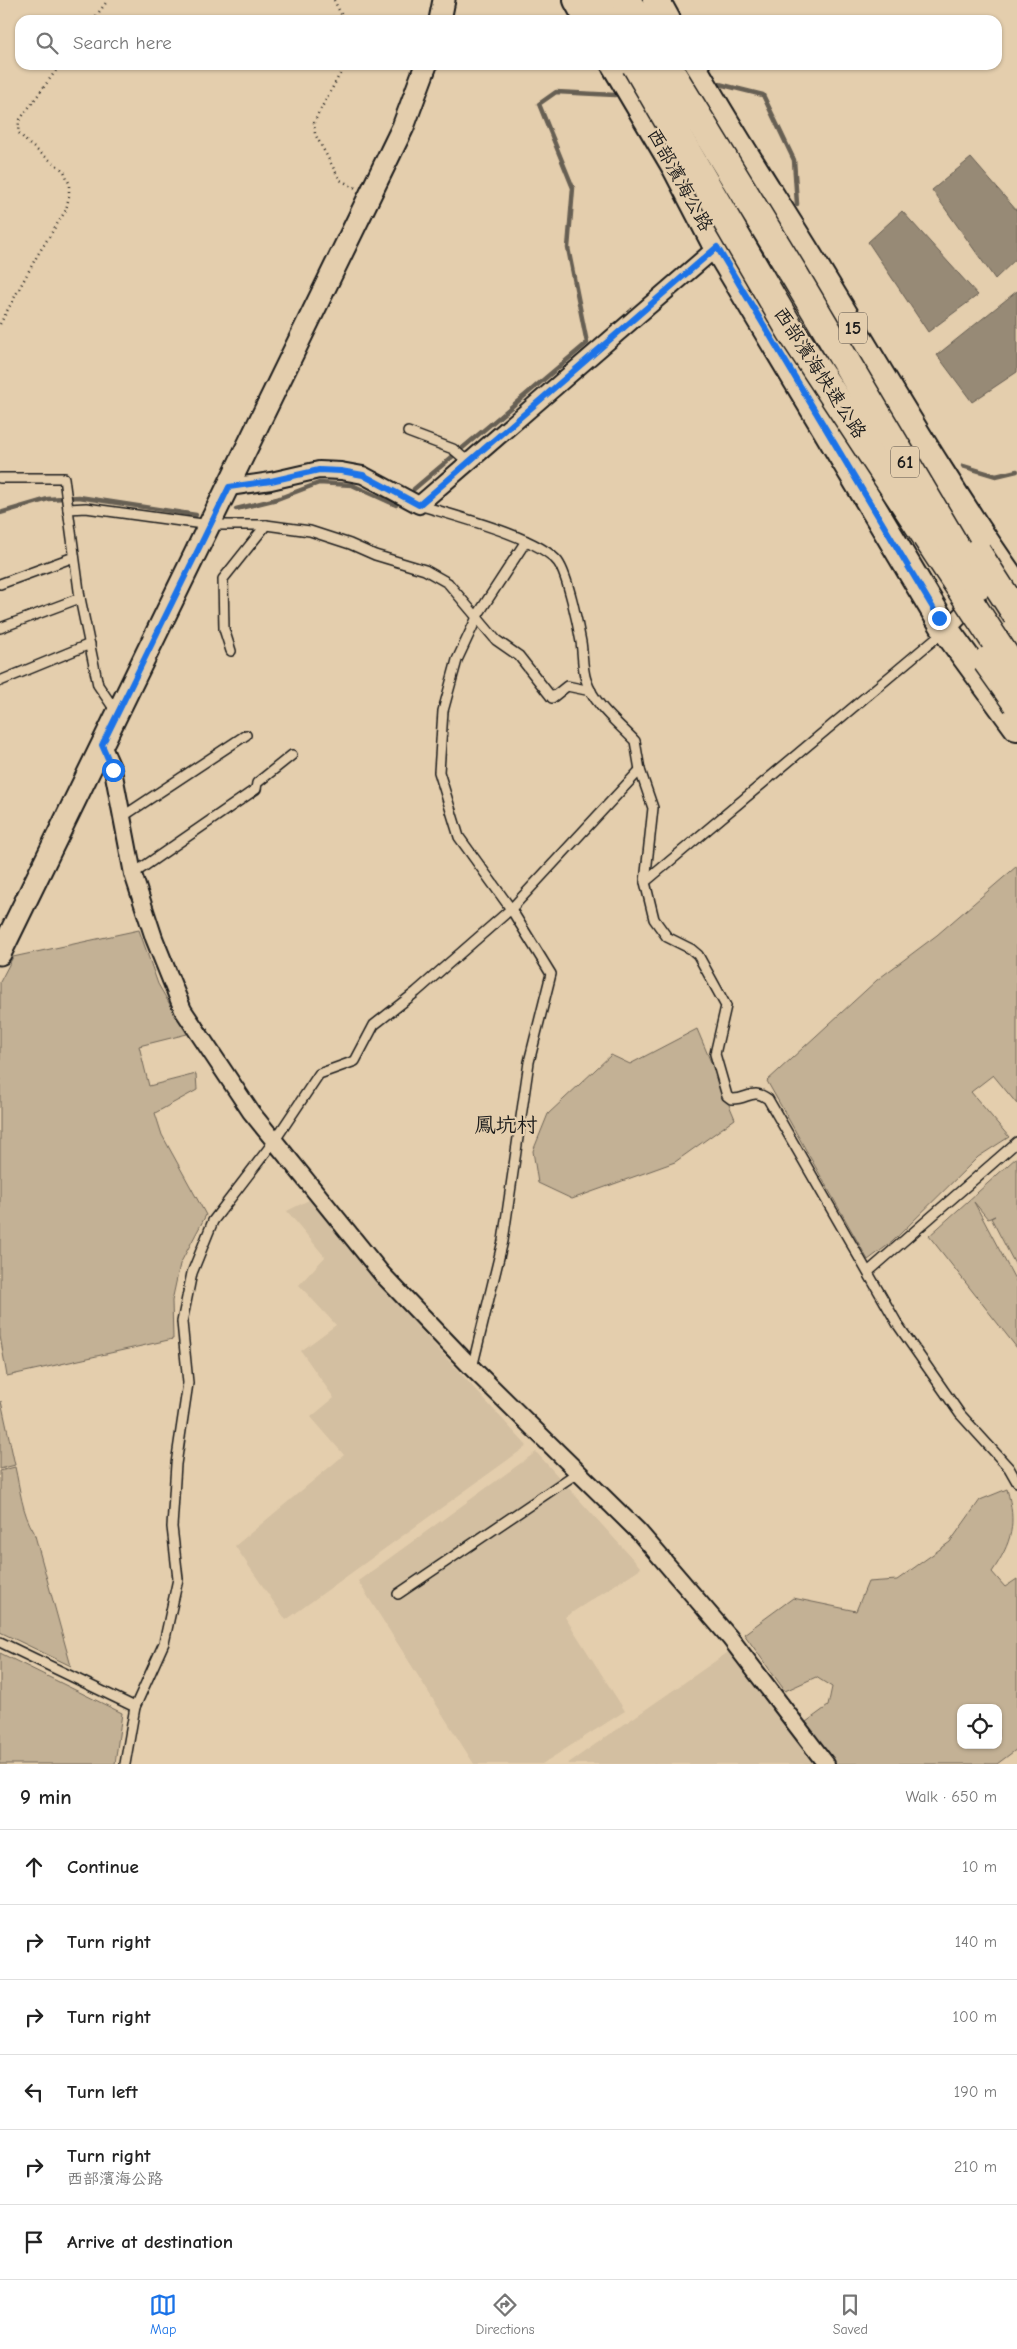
<!DOCTYPE html>
<meta charset="utf-8">
<style>
body{margin:0;font-family:"Comic Neue","LXGW WenKai TC",sans-serif;background:#f6f6f6;color:#222}
.controls{position:absolute;right:15px;bottom:15px;display:grid;overflow:hidden;border-radius:10px;box-shadow:0 1px 4px #0004}
.controls button{width:45px;height:45px;display:grid;place-items:center;padding:0;border:0;border-bottom:1px solid #e0e0e0;background:#fff;color:#222;font:25px sans-serif}
.stop{position:absolute;width:15px;height:15px;margin:-11px;border:4px solid #1a73e8;border-radius:50%;background:#fff}
.stop.end{background:#1a73e8;border-color:#fff;box-shadow:0 1px 5px #0008}
.list{margin:0;padding:0;list-style:none}
h2{display:flex;justify-content:space-between;align-items:center;height:65px;margin:0;padding:0 20px;font-size:21px}
h2 small{font-size:16px;font-weight:400;color:#767676}
.list li{display:grid;grid-template-columns:32px 1fr auto;gap:15px;align-items:center;box-sizing:border-box;height:75px;padding:0 20px;border-top:1px solid #e0e0e0}
.list b{display:block;font-size:19px;white-space:nowrap}
.list p{margin:0;font-size:16px;white-space:nowrap;color:#767676}
.list em{font-size:16px;font-style:normal;color:#767676}
.icon{flex:none;width:28px;height:28px;fill:none;stroke:currentColor;stroke-width:2;stroke-linecap:round;stroke-linejoin:round}
.map{position:relative;flex:none;width:1017px;height:1764px;overflow:hidden}
.search{position:absolute;background:#fff;box-shadow:0 1px 4px #0004;left:15px;right:15px;top:15px;height:55px;display:flex;align-items:center;gap:12px;box-sizing:border-box;padding:0 18px;border-radius:15px;color:#767676;font-size:19px}
.sheet{height:515px;background:#fff}
nav{display:flex;justify-content:space-around;align-items:center;box-sizing:border-box;height:70px;border-top:1px solid #e0e0e0;background:#fff;font-size:14px;color:#767676}
nav a{display:grid;justify-items:center;gap:2px}
nav .on{color:#1a73e8}
.map>svg:first-child{display:block}
.built{fill:#d3bfa1}
.green{fill:#c3b195;stroke:#706658;fill-rule:evenodd}
.water{fill:#978a76;stroke:#665e52}
.lines{fill:none;stroke-linecap:round;stroke-linejoin:round}
.stream{stroke:#665e52;stroke-width:4.5}
.service-casing{stroke:#1c1c1c;stroke-width:12}
.minor-casing{stroke:#1c1c1c;stroke-width:20}
.tertiary-casing{stroke:#1c1c1c;stroke-width:25}
.primary-casing{stroke:#1c1c1c;stroke-width:30}
.trunk-casing{stroke:#1c1c1c;stroke-width:31}
.path{stroke:#1c1c1c;stroke-width:2.5;stroke-dasharray:1 4;stroke-linecap:butt}
.service{stroke:#e4cead;stroke-width:9}
.minor{stroke:#e4cead;stroke-width:16}
.tertiary{stroke:#e4cead;stroke-width:21}
.primary{stroke:#e4cead;stroke-width:26}
.trunk{stroke:#e4cead;stroke-width:28}
.trunk-bridge-casing{stroke:#1c1c1c;stroke-width:31;stroke-linecap:butt}
.trunk-bridge{stroke:#e4cead;stroke-width:28}
.route{stroke:#1a73e8;stroke-width:6}
.labels{text-anchor:middle;dominant-baseline:central;stroke-width:4.5;stroke-linejoin:round;paint-order:stroke}
.shield{fill:#e4cead;stroke:#585148;stroke-width:1}
.shield-label{font-size:18px;font-weight:bold;fill:#1c1c1c}
.street-label{font-size:19px;fill:#1c1c1c;stroke:#e4cead}
.quarter-label{font-size:21px;fill:#1c1c1c;stroke:#e4cead}
</style>
<div class="map">
<svg width="1017" height="1764" viewBox="0 0 1017 1764">
<rect width="100%" height="100%" fill="#e4cead"/>
<filter id="ink" filterUnits="userSpaceOnUse"><feTurbulence type="fractalNoise" baseFrequency=".02" numOctaves="2"/><feDisplacementMap in="SourceGraphic" scale="10" xChannelSelector="R" yChannelSelector="G"/><feConvolveMatrix kernelMatrix="1 2 1 2 8 2 1 2 1" color-interpolation-filters="sRGB"/></filter>
<g filter="url(#ink)">
<g class="built">
<polygon points="311,1199 389,1295 527,1446 286,1620 235,1546 344,1455 311,1417 334,1398 301,1351 336,1325 299,1285 325,1257 287,1211"/>
<polygon points="536,1452 641,1568 565,1617 625,1711 542,1764 474,1764 358,1581"/>
<polygon points="737,1646 818,1764 567,1764"/>
</g>
<g class="green">
<polygon points="1017,866 1017,1104 993,1075 971,1092 1009,1137 978,1157 892,1242 868,1260 767,1081 877,980 937,935"/>
<polygon points="139,930 158,984 187,1034 139,1046 149,1086 196,1074 197,1090 155,1113 162,1135 206,1215 180,1264 172,1301 173,1339 7,1376 0,1336 0,982 13,957"/>
<polygon points="697,1029 735,1119 675,1162 572,1199 538,1183 533,1151 548,1114 611,1055 630,1064"/>
<polygon points="1017,1157 1017,1268 991,1218 995,1216 988,1219 974,1202 1017,1283 1017,1348 929,1236"/>
<polygon points="1,1401 15,1465 0,1469 0,1402"/>
<path d="M15 1467C20 1489 22 1513 34 1532L71 1666 0 1632V1471Z"/>
<path d="M1007 1489C1017 1524 1012 1542 992 1572L1005 1587 1017 1579V1749L997 1764H836L806 1722 828 1706 832 1687 816 1677 785 1691 744 1634 793 1598 856 1611 868 1582 897 1580 950 1542 980 1500ZM961 1708H998V1745H961Z"/>
<polygon points="0,1653 122,1713 115,1764 0,1764"/>
</g>
<g class="water">
<polygon points="971,158 1017,211 1017,258 995,279 932,190"/>
<polygon points="902,211 978,295 928,332 868,242"/>
<polygon points="1017,291 1017,372 972,402 937,355"/>
</g>
<g class="lines">
<g class="stream">
<polyline points="715,83 763,95 794,160 797,204"/>
<polyline points="963,466 996,476 1017,471"/>
<polyline points="414,489 587,343 568,248 573,188 539,104 556,92 615,95"/>
<polyline points="236,509 277,499 319,483 352,485 396,505"/>
<polyline points="0,513 48,499 79,497 196,515"/>
</g>
<defs>
<g id="service">
<polyline points="408,432 453,449 467,461"/>
<polyline points="0,478 64,478 68,509"/>
<path d="M419 505C451 515 539 537 558 562 568 576 578 625 581 642 583 654 582 668 586 680 594 705 618 723 635 741L640 770 653 808 645 882 654 919 667 937 691 949 698 955 726 1006 715 1054 727 1096 731 1099C748 1100 752 1087 768 1099L898 1325 960 1414 1009 1468 1017 1482"/>
<polyline points="0,584 74,557"/>
<polyline points="0,628 80,598"/>
<polyline points="231,651 224,629 223,579 266,525"/>
<polyline points="0,681 90,644"/>
<polyline points="117,713 98,685 80,598 68,509 86,508 210,525 266,525 310,531 350,544 375,555 425,570 448,583 496,640 519,656 552,698 567,686 591,691"/>
<polyline points="122,817 246,735"/>
<polyline points="133,874 256,789 257,783 292,755"/>
<polyline points="645,882 943,632"/>
<polyline points="868,1272 1017,1142"/>
<polyline points="472,1368 503,1241 529,1062 551,974 511,909 459,837 439,772 443,711 457,660 479,613 526,541"/>
<polyline points="398,1594 577,1473"/>
<polyline points="0,1642 135,1707"/>
<polyline points="125,1764 135,1707 164,1643 178,1579 172,1527 176,1464 188,1383 182,1322 192,1273 213,1221 275,1140 319,1074 355,1061 374,1025 416,992 511,909 640,770"/>
</g>
<g id="minor">
<polyline points="229,487 271,481 319,470 341,471 363,475 419,505 717,247 774,226"/>
<polyline points="946,630 977,599"/>
<polyline points="102,745 113,770 133,874 154,938 183,1010 251,1112 382,1274 472,1368 639,1532 730,1638 826,1764"/>
</g>
<g id="tertiary">
<polyline points="440,20 444,0"/>
<polyline points="0,954 370,195 403,127 426,65"/>
</g>
<g id="primary">
<polyline points="577,0 588,20"/>
<polyline points="656,0 667,20"/>
<polyline points="615,65 676,168 717,247 946,630 1017,727"/>
<path d="M692 65C734 140 782 211 826 284 888 386 948 490 1017 587"/>
</g>
<g id="trunk">
<polyline points="598,0 609,20"/>
<polyline points="626,0 638,20"/>
</g>
</defs>
<use href="#service" class="service-casing"/>
<use href="#minor" class="minor-casing"/>
<use href="#tertiary" class="tertiary-casing"/>
<use href="#primary" class="primary-casing"/>
<use href="#trunk" class="trunk-casing"/>
<g class="path">
<polyline points="334,0 344,20"/>
<polyline points="93,20 108,0"/>
<polyline points="345,65 318,114 314,123 315,134 340,180 356,188"/>
<polyline points="0,324 37,256 66,210 69,196 69,183 64,171 29,144 18,132 19,121 60,65"/>
</g>
<use href="#service" class="service"/>
<use href="#minor" class="minor"/>
<use href="#tertiary" class="tertiary"/>
<use href="#primary" class="primary"/>
<use href="#trunk" class="trunk"/>
<defs>
<g id="trunk-bridge">
<polyline points="636,65 791,331 1017,674"/>
<polyline points="666,65 795,276 978,585"/>
<polyline points="977,553 1017,615"/>
<polyline points="987,661 1017,703"/>
</g>
</defs>
<use href="#trunk-bridge" class="trunk-bridge-casing"/>
<use href="#trunk-bridge" class="trunk-bridge"/>
</g>
</g>
<g class="lines" filter="url(#ink)">
<polyline class="route" points="113,770 102,745 229,487 271,481 319,470 341,471 363,475 419,505 717,247 939,618"/>
</g>
<g class="labels">
<g class="shield">
<rect x="839" y="312.5" width="28" height="31" rx="4"/>
<rect x="891" y="446.5" width="28" height="31" rx="4"/>
</g>
<g class="shield-label">
<text x="853" y="328">15</text>
<text x="905" y="462">61</text>
</g>
<g class="street-label">
<text transform="translate(680 180) rotate(61)">西部濱海公路</text>
<text transform="translate(820 373) rotate(57)">西部濱海快速公路</text>
</g>
<g class="quarter-label">
<text x="506" y="1125">鳳坑村</text>
</g>
</g>
</svg>
<div class="controls">
<button><svg class="icon" aria-label="locate" viewBox="0 0 24 24"><circle cx="12" cy="12" r="6"/><path d="M12 2v4M12 18v4M2 12h4M18 12h4"/></svg></button>
</div>
<div class="stop" style="left:113px;top:770px"></div>
<div class="stop end" style="left:939px;top:618px"></div>
<div class="search"><svg class="icon" aria-label="search" viewBox="0 0 24 24"><circle cx="10" cy="10" r="6"/><path d="M15 15l6 6"/></svg>Search here</div>
</div>
<section class="sheet">
<h2>9 min<small>Walk · 650 m</small></h2>
<ul class="list">
<li><svg class="icon" aria-label="ahead" viewBox="0 0 24 24"><path d="M12 20V5M6 11l6-6 6 6"/></svg><div><b>Continue</b></div><em>10 m</em></li>
<li><svg class="icon" aria-label="right" viewBox="0 0 24 24"><path d="M7 20v-9h11M14 6l5 5-5 5"/></svg><div><b>Turn right</b></div><em>140 m</em></li>
<li><svg class="icon" aria-label="right" viewBox="0 0 24 24"><path d="M7 20v-9h11M14 6l5 5-5 5"/></svg><div><b>Turn right</b></div><em>100 m</em></li>
<li><svg class="icon" aria-label="left" viewBox="0 0 24 24"><path d="M17 20v-9H6M10 6l-5 5 5 5"/></svg><div><b>Turn left</b></div><em>190 m</em></li>
<li><svg class="icon" aria-label="right" viewBox="0 0 24 24"><path d="M7 20v-9h11M14 6l5 5-5 5"/></svg><div><b>Turn right</b><p>西部濱海公路</p></div><em>210 m</em></li>
<li><svg class="icon" aria-label="arrive" viewBox="0 0 24 24"><path d="M6 21V4h12l-3 4 3 4H6"/></svg><div><b>Arrive at destination</b></div></li>
</ul>
</section>
<nav>
<a class="on"><svg class="icon" aria-label="map" viewBox="0 0 24 24"><path d="M3 6l6-2 6 2 6-2v14l-6 2-6-2-6 2zM9 4v14M15 6v14"/></svg>Map</a>
<a><svg class="icon" aria-label="directions" viewBox="0 0 24 24"><path d="M12 3l9 9-9 9-9-9zM9 14v-3h6M13 9l2 2-2 2"/></svg>Directions</a>
<a><svg class="icon" aria-label="saved" viewBox="0 0 24 24"><path d="M7 4h10v16l-5-4-5 4z"/></svg>Saved</a>
</nav>
